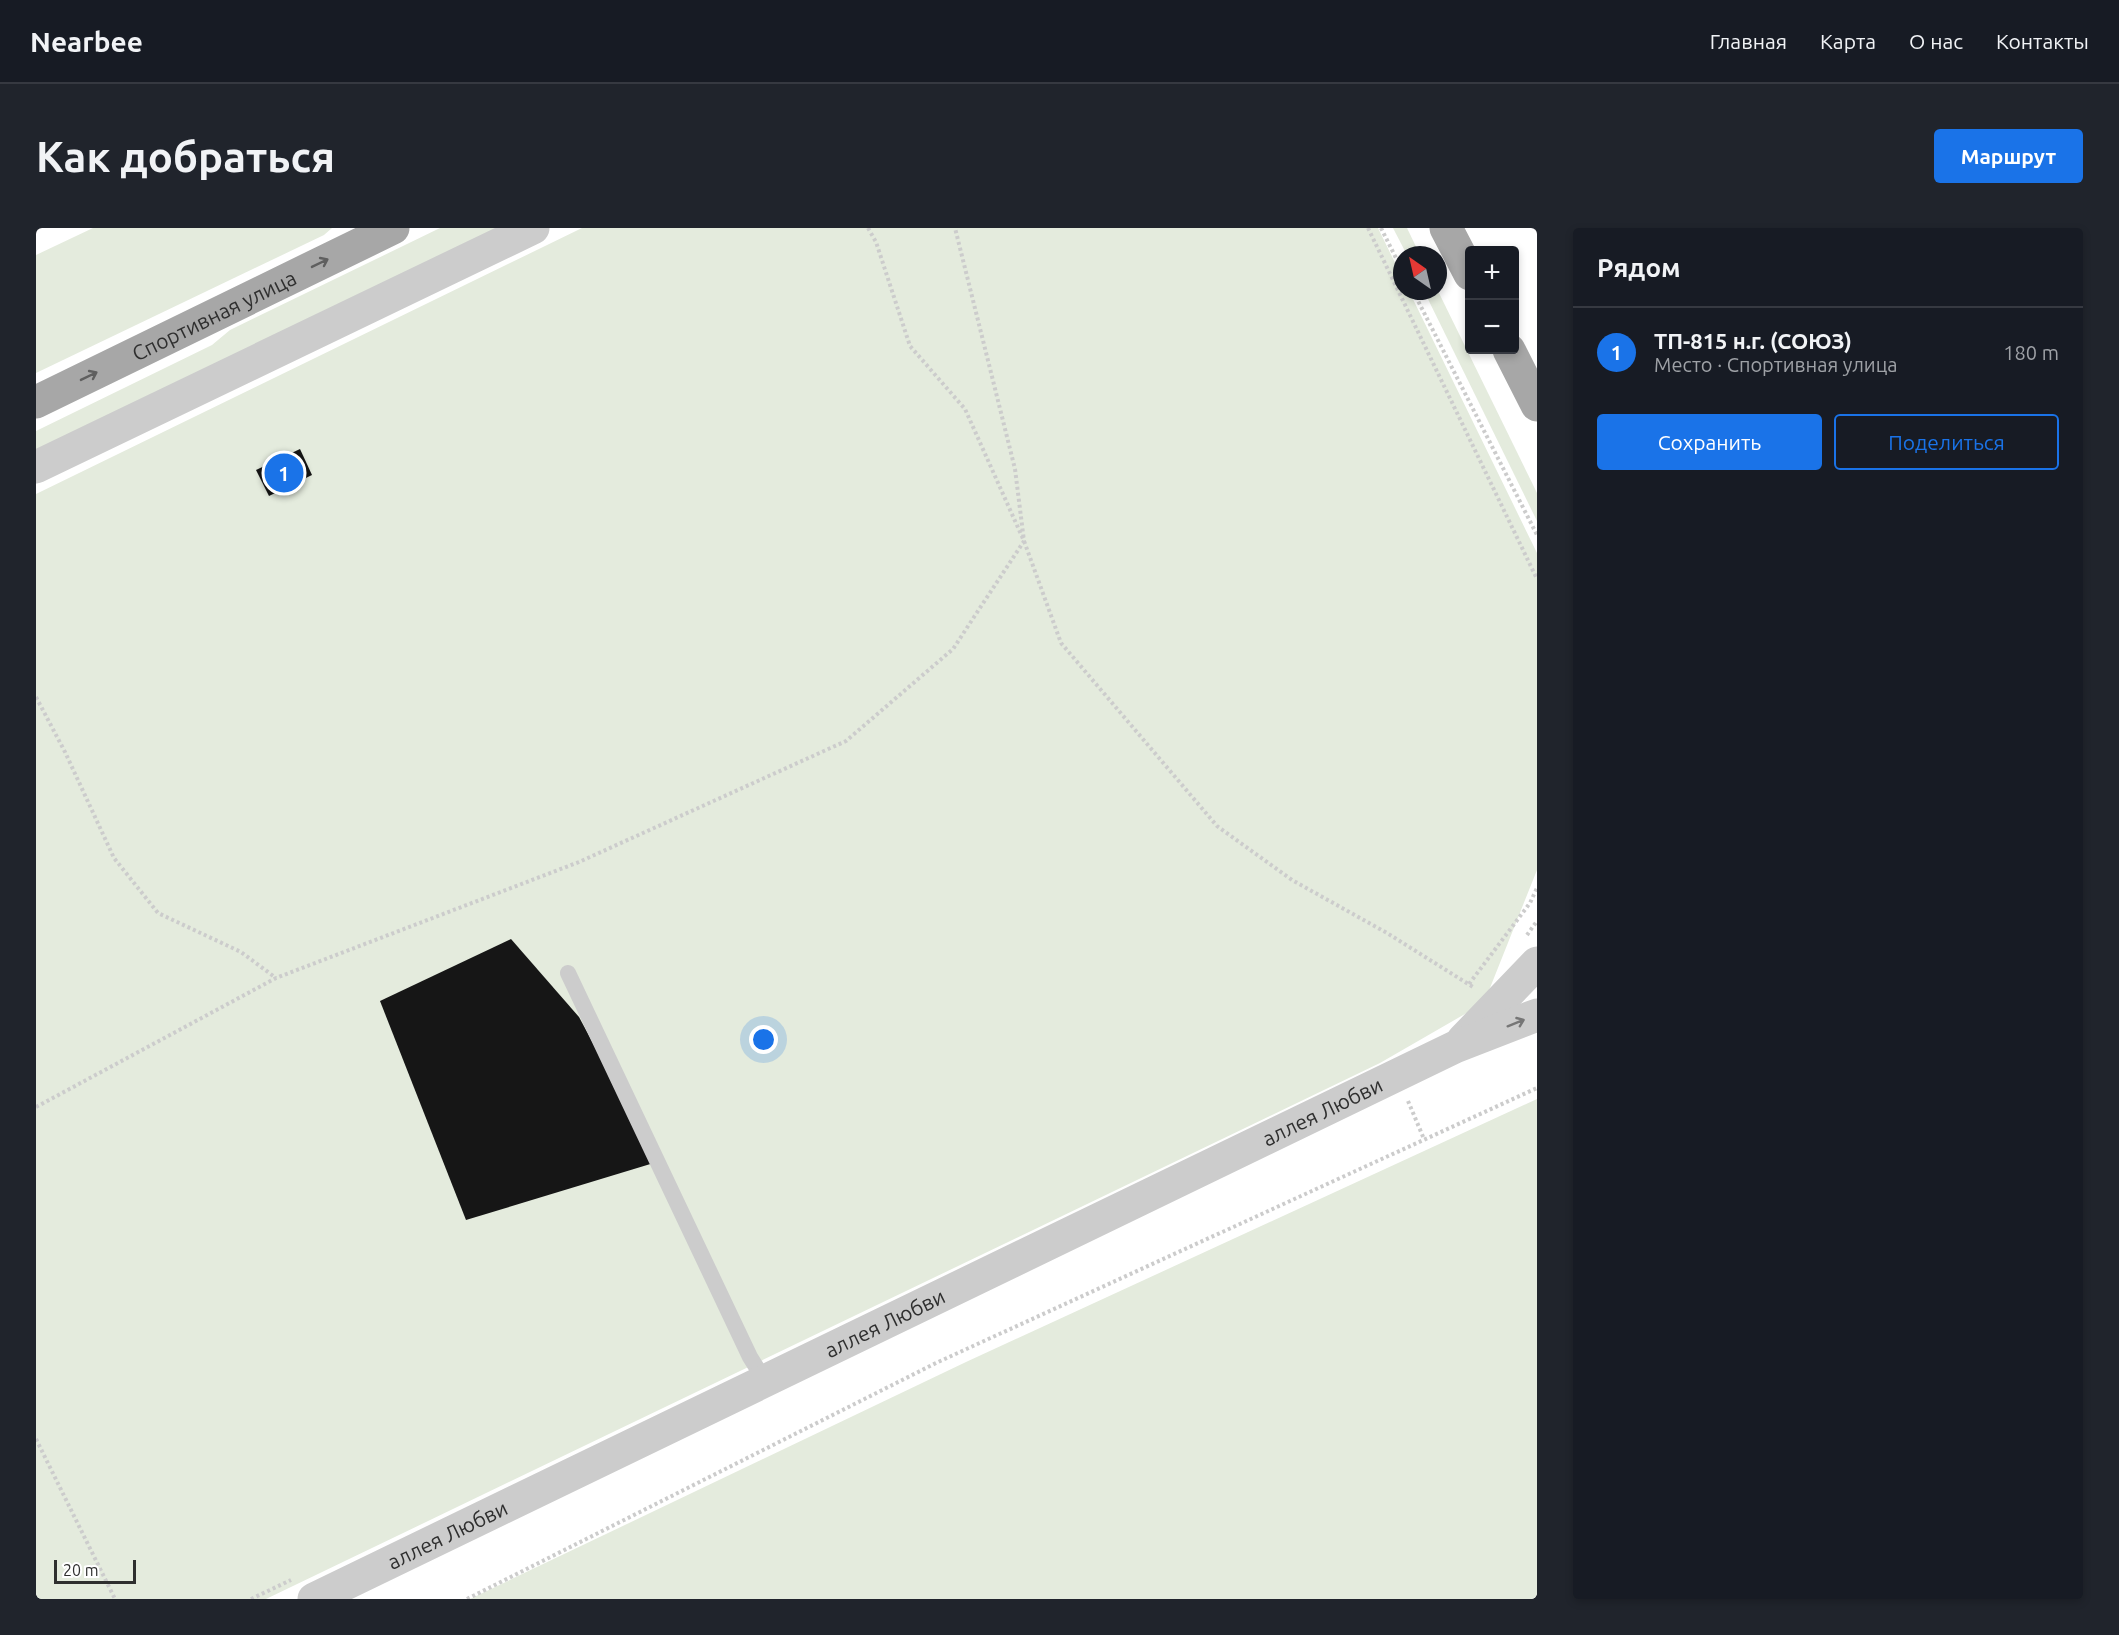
<!DOCTYPE html>
<html lang="ru">
<meta charset="utf-8">
<style>
body{margin:0;font-family:Ubuntu,sans-serif;background:#20242c;color:#f1f3f6}
.controls{position:absolute;right:18px;top:18px;display:grid;overflow:hidden;border-radius:6px;box-shadow:0 3px 9px #0003}
.controls button{width:54px;height:54px;display:grid;place-items:center;padding:0;border:0;border-bottom:2px solid #363941;background:#171b24;color:#f1f3f6;font:30px sans-serif}
.compass{position:absolute;left:1357px;top:18px;width:54px;height:54px;border-radius:50%;background:#171b24;box-shadow:0 3px 9px #0003;rotate:326deg}
.scale{position:absolute;left:18px;bottom:15px;width:82px;box-sizing:border-box;padding-left:6px;border:3px solid #2f2f2f;border-top:0;font-size:16px;line-height:21px;white-space:nowrap;color:#2f2f2f;-webkit-text-stroke:4px #fff;paint-order:stroke}
.you{position:absolute;left:728px;top:812px;width:21px;height:21px;margin:-15px;border:4px solid #fff;border-radius:50%;background:#1a73e8;box-shadow:0 0 0 9px #1a73e833}
.badge{display:grid;place-items:center;width:39px;height:39px;border-radius:50%;background:#1a73e8;color:#fff;font-size:20px;font-weight:700}
.pin{position:absolute;translate:-50% -50%;border:3px solid #fff;box-shadow:0 2px 6px #0006}
.list{margin:0;padding:0;list-style:none}
h2{display:flex;justify-content:space-between;align-items:center;height:78px;margin:0;padding:0 24px;font-size:26px}
h2 small{font-size:20px;font-weight:400;color:#9ea1a6}
.list li{display:grid;grid-template-columns:39px 1fr auto;gap:18px;align-items:center;box-sizing:border-box;height:90px;padding:0 24px;border-top:2px solid #363941}
.list b{display:block;font-size:22px;white-space:nowrap}
.list p{margin:0;font-size:20px;white-space:nowrap;color:#9ea1a6}
.list em{font-size:20px;font-style:normal;color:#9ea1a6}
.actions{display:flex;gap:12px;padding:18px 24px}
.actions a{flex:1;padding:14px 0;border:2px solid #1a73e8;border-radius:6px;text-align:center;font-size:21px;color:#1a73e8}
.actions .main{background:#1a73e8;color:#fff}
.map{position:relative;flex:none;width:1501px;height:1371px;overflow:hidden;border-radius:6px}
header{display:flex;align-items:center;gap:36px;box-sizing:border-box;height:84px;padding:0 30px;background:#171b24;border-bottom:2px solid #363941}
header strong{font-size:28px}
nav{display:flex;gap:33px;margin-inline-start:auto;font-size:21px}
.intro{display:flex;align-items:center;justify-content:space-between;box-sizing:border-box;height:144px;padding:0 36px}
h1{margin:0;font-size:42px}
.button{padding:15px 27px;border-radius:6px;background:#1a73e8;color:#fff;font-size:21px;font-weight:700}
main{display:flex;gap:36px;padding:0 36px}
aside{flex:1;background:#171b24;border-radius:6px;box-shadow:0 3px 9px #0003}
.map>svg:first-child{display:block}
.green{fill:#e4ebdd}
.building{fill:#161616}
.lines{fill:none;stroke-linecap:round;stroke-linejoin:round}
.path{stroke:#ccc;stroke-width:4;stroke-dasharray:3 3;stroke-linecap:butt}
.lane{stroke:#ccc;stroke-width:16}
.street{stroke:#ccc;stroke-width:33}
.primary{stroke:#a7a7a7;stroke-width:33}
.oneway{stroke:#5f5f5f}
.oneway2{stroke:#767676}
.labels{text-anchor:middle;dominant-baseline:central;stroke-width:6;stroke-linejoin:round;paint-order:stroke}
.street-label{font-size:21px;fill:#2f2f2f;stroke:#fff}
</style>
<header>
<strong>Nearbee</strong>
<nav><a>Главная</a><a>Карта</a><a>О нас</a><a>Контакты</a></nav>
</header>
<div class="intro"><h1>Как добраться</h1><a class="button">Маршрут</a></div>
<main>
<div class="map">
<svg width="1501" height="1371" viewBox="0 0 1501 1371">
<rect width="100%" height="100%" fill="#fff"/>
<g class="green">
<polygon points="57,0 296,0 288,7 0,145 0,27"/>
<polygon points="404,0 481,0 0,234 0,203 176,117 194,102"/>
<polygon points="546,0 1342,0 1366,49 1366,63 1373,63 1501,325 1501,642 1448,775 1344,835 230,1371 0,1371 0,266"/>
<polygon points="1357,0 1371,0 1384,27 1371,27"/>
<polygon points="1388,63 1402,63 1501,265 1501,293"/>
<polygon points="1501,871 1501,1371 434,1371 930,1134"/>
</g>
<g class="building">
<polygon points="264,221 276,247 233,268 220,242"/>
<polygon points="475,711 543,789 621,934 430,992 344,773"/>
</g>
<g class="lines">
<g class="path">
<polyline points="832,0 840,14 874,118 929,181 988,313 1025,415 1181,598 1256,652 1351,705 1437,759"/>
<polyline points="1332,0 1501,351"/>
<polyline points="1345,0 1366,42"/>
<polyline points="1377,63 1501,307"/>
<polyline points="0,469 29,524 78,630 122,685 205,724 240,750"/>
<polyline points="1491,707 1501,693"/>
<polyline points="1433,756 1494,675 1501,660"/>
<polyline points="1372,873 1388,911"/>
<polyline points="0,879 240,750 543,634 810,513 917,421 988,313 979,241 919,0"/>
<polyline points="0,1211 79,1371"/>
<polyline points="215,1371 255,1352"/>
<polyline points="431,1371 900,1135 1501,860"/>
</g>
<polyline class="lane" points="532,745 714,1129 729,1153"/>
<g class="street">
<polyline points="0,239 497,0"/>
<polyline points="1427,812 1501,735"/>
<path id="s1" d="M278 1371 1419 819 1501 787"/>
</g>
<g class="primary">
<polyline points="1410,0 1434,46"/>
<polyline points="1473,122 1501,177"/>
<path id="s2" d="M0 174 357 0"/>
</g>
</g>
<defs><path id="oneway-shaft" d="M-6 0H5M1.5-3L5.5 0L1.5 3" fill="none" stroke-width="1.6" stroke-linecap="round" stroke-linejoin="round" transform="scale(1.5)"/></defs>
<g class="oneway">
<use href="#oneway-shaft" transform="translate(284 35) rotate(-26)"/>
<use href="#oneway-shaft" transform="translate(53 148) rotate(-26)"/>
</g>
<use class="oneway2" href="#oneway-shaft" transform="translate(1480 795) rotate(-22)"/>
<g class="labels">
<g class="street-label">
<text stroke="none"><textPath href="#s2" startOffset="198">Спортивная улица</textPath></text>
<text stroke="none"><textPath href="#s1" startOffset="1120">аллея Любви</textPath></text>
<text stroke="none"><textPath href="#s1" startOffset="634">аллея Любви</textPath></text>
<text stroke="none"><textPath href="#s1" startOffset="148">аллея Любви</textPath></text>
</g>
</g>
</svg>
<div class="controls">
<button>+</button>
<button>−</button>
</div>
<svg class="compass" viewBox="-18 -18 36 36"><path d="M0-13l5 13h-10z" fill="#e53935"/><path d="M0 13l5-13h-10z" fill="#9ea1a6"/></svg>
<div class="scale">20 m</div>
<div class="you"></div>
<div class="pin badge" style="left:248px;top:245px">1</div>
</div>
<aside>
<h2>Рядом<small></small></h2>
<ul class="list">
<li><span class="badge">1</span><div><b>ТП-815 н.г. (СОЮЗ)</b><p>Место · Спортивная улица</p></div><em>180 m</em></li>
</ul>
<div class="actions"><a class="main">Сохранить</a><a>Поделиться</a></div>
</aside>
</main>
